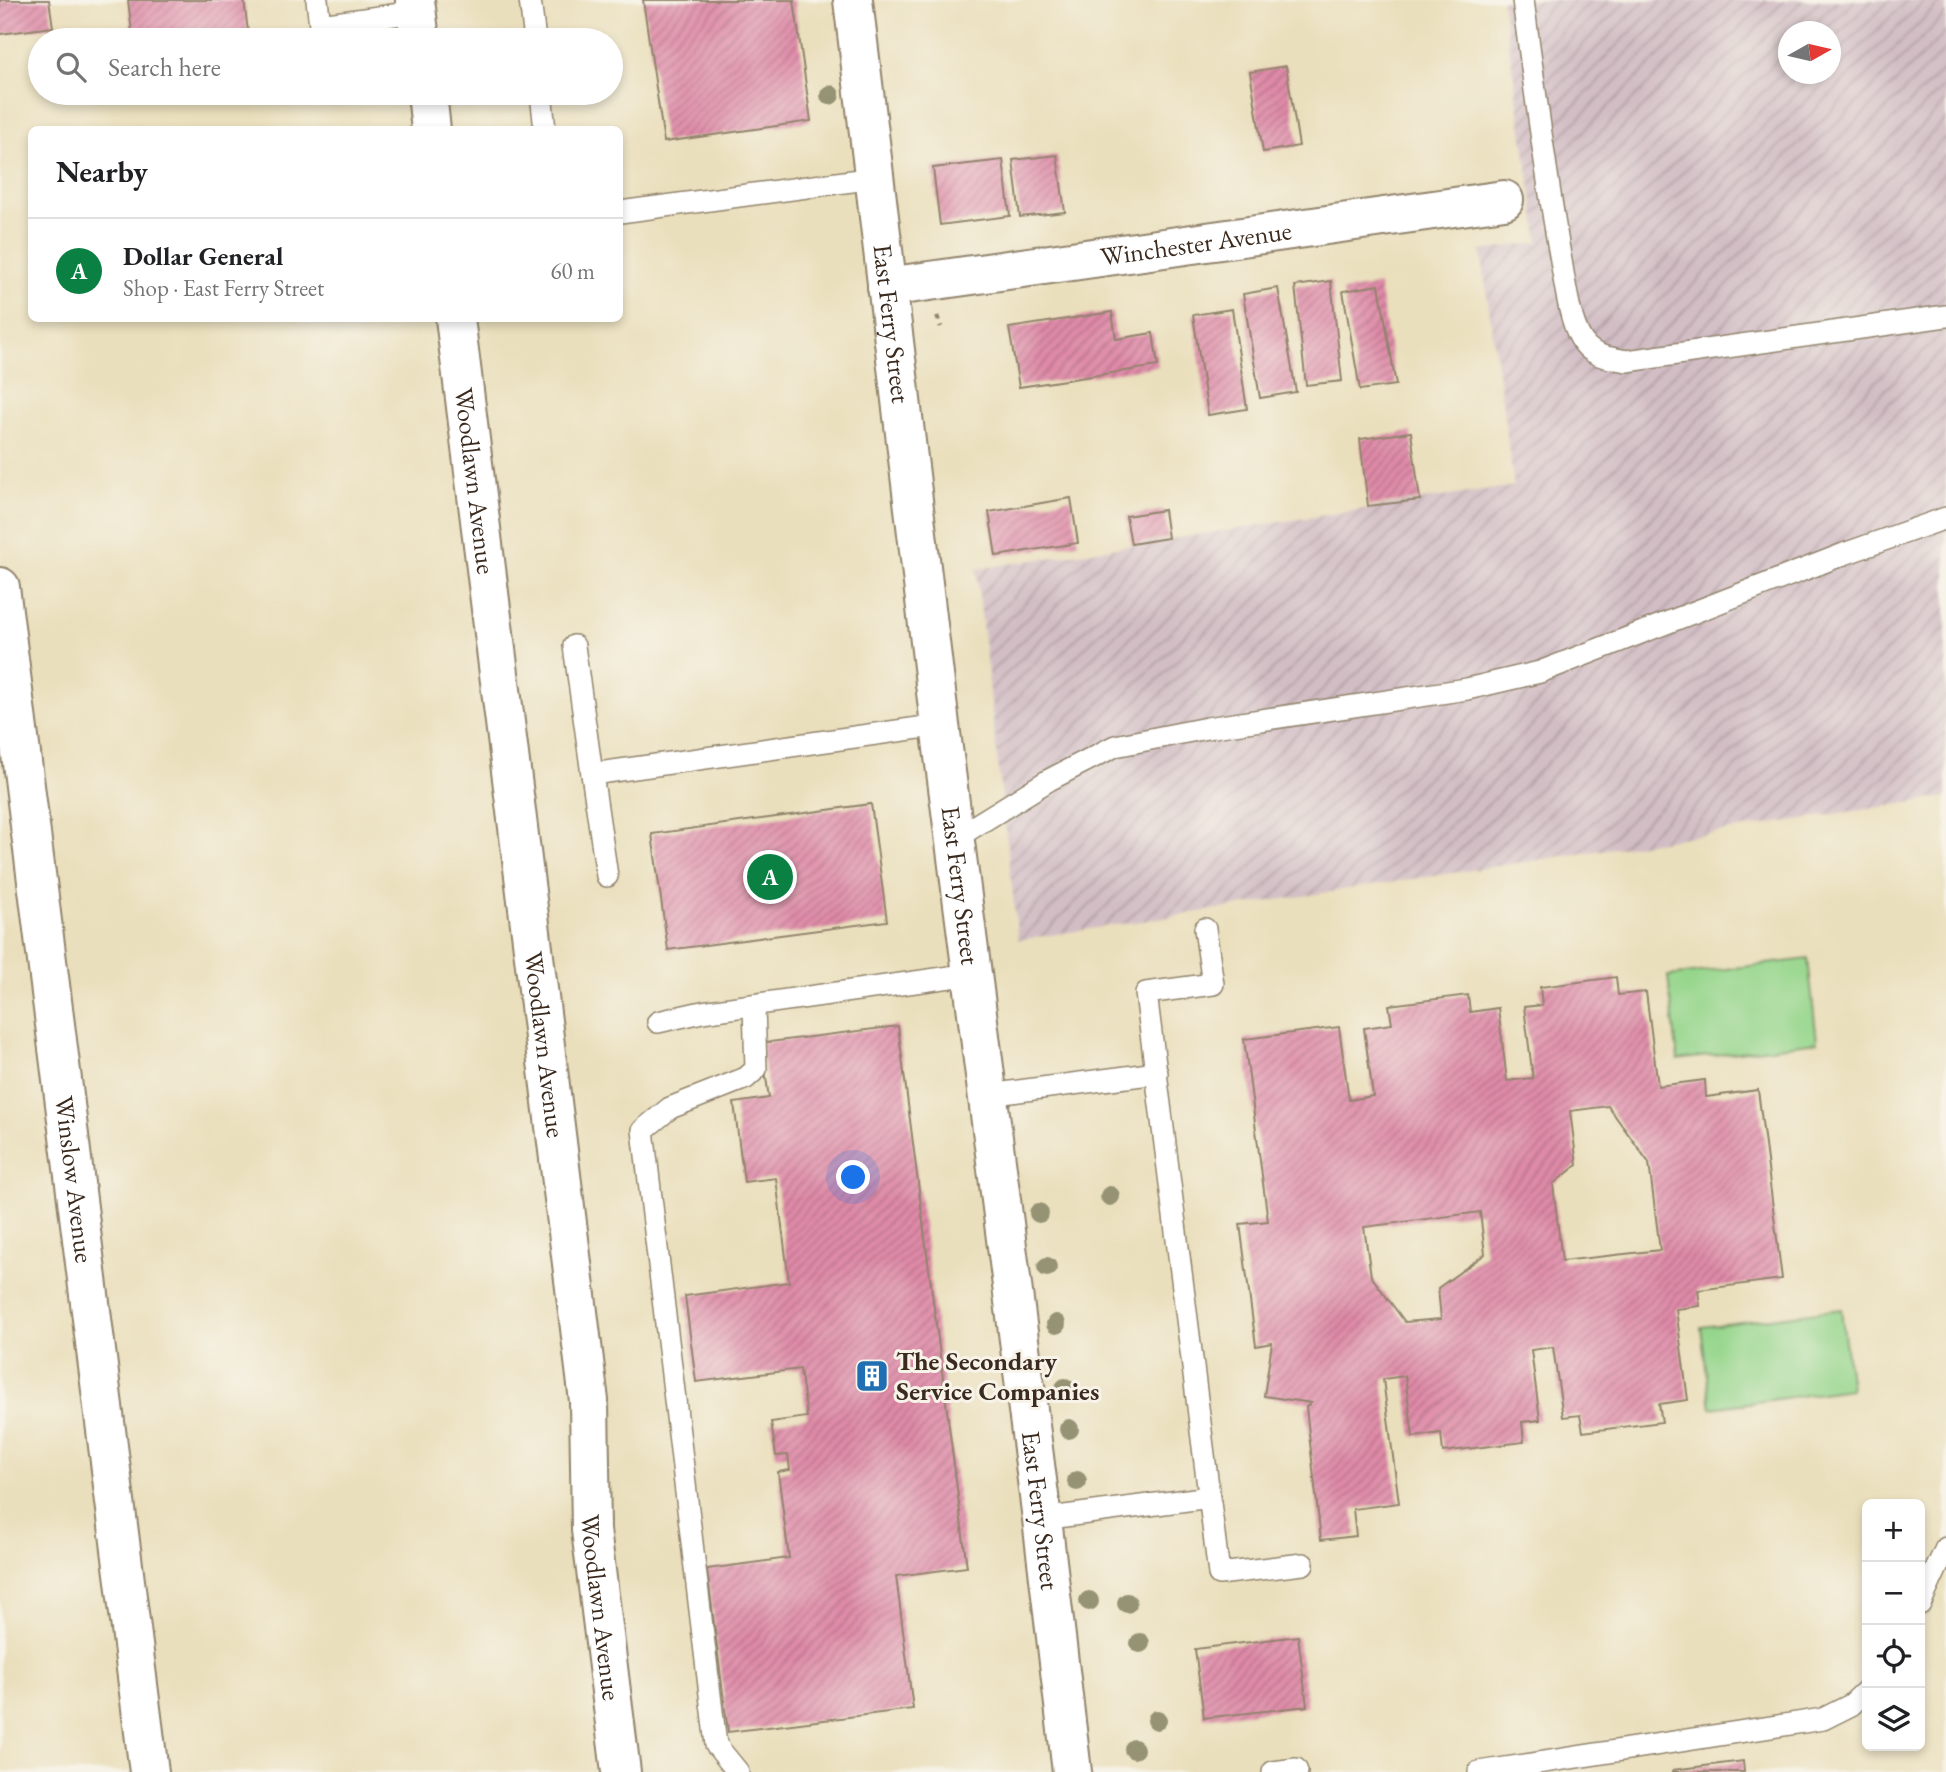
<!DOCTYPE html>
<meta charset="utf-8">
<style>
body{margin:0;font-family:"EB Garamond",serif;background:#f2f2f2;color:#202124}
.controls{position:absolute;right:21px;bottom:21px;display:grid;overflow:hidden;border-radius:10px;box-shadow:0 4px 10px #0003}
.controls button{width:63px;height:63px;display:grid;place-items:center;padding:0;border:0;border-bottom:2px solid #e0e0e0;background:#fff;color:#202124;font:35px sans-serif}
.compass{position:absolute;left:1778px;top:21px;width:63px;height:63px;border-radius:50%;background:#fff;box-shadow:0 4px 10px #0003;rotate:82deg}
.you{position:absolute;left:854px;top:1178px;width:24px;height:24px;margin:-18px;border:5px solid #fff;border-radius:50%;background:#1a73e8;box-shadow:0 0 0 10px #1a73e833}
.badge{display:grid;place-items:center;width:46px;height:46px;border-radius:50%;background:#0b8043;color:#fff;font-size:23px;font-weight:700}
.pin{position:absolute;translate:-50% -50%;border:4px solid #fff;box-shadow:0 2px 7px #0006}
.list{margin:0;padding:0;list-style:none}
h2{display:flex;justify-content:space-between;align-items:center;height:91px;margin:0;padding:0 28px;font-size:30px}
h2 small{font-size:23px;font-weight:400;color:#757577}
.list li{display:grid;grid-template-columns:46px 1fr auto;gap:21px;align-items:center;box-sizing:border-box;height:105px;padding:0 28px;border-top:2px solid #e0e0e0}
.list b{display:block;font-size:26px;white-space:nowrap}
.list p{margin:0;font-size:23px;white-space:nowrap;color:#757577}
.list em{font-size:23px;font-style:normal;color:#757577}
.icon{flex:none;width:38px;height:38px;fill:none;stroke:currentColor;stroke-width:2;stroke-linecap:round;stroke-linejoin:round}
.map{position:relative;flex:none;width:1946px;height:1772px;overflow:hidden}
.search{position:absolute;background:#fff;box-shadow:0 4px 10px #0003;left:28px;top:28px;width:595px;height:77px;display:flex;align-items:center;gap:18px;box-sizing:border-box;padding:0 24px;border-radius:38px;color:#757577;font-size:26px}
.panel{position:absolute;background:#fff;box-shadow:0 4px 10px #0003;left:28px;top:126px;width:595px;height:196px;border-radius:10px}
.map>svg:first-child{display:block}
.industrial{fill:url(#industrial-furrows);fill-rule:evenodd}
.park{fill:#96d68c;stroke:#688055;stroke-width:2}
.building{fill:url(#building-hatch);fill-rule:evenodd}
.lines{fill:none;stroke-linecap:round;stroke-linejoin:round}
.service-casing{stroke:#92846d;stroke-width:24}
.minor-casing{stroke:#92846d;stroke-width:42}
.tertiary-casing{stroke:#92846d;stroke-width:42}
.path{stroke:#92846d;stroke-width:4.5;stroke-dasharray:5 5;stroke-linecap:butt}
.service{stroke:#fff;stroke-width:21}
.minor{stroke:#fff;stroke-width:38}
.tertiary{stroke:#fff;stroke-width:38}
.tree{fill:#969374}
.labels{text-anchor:middle;dominant-baseline:central;stroke-width:6;stroke-linejoin:round;paint-order:stroke}
.street-label{font-size:26px;fill:#3b2a1e;stroke:#f7f3e8}
.poi-label{font-size:26px;font-weight:bold;fill:#3b2a1e;stroke:#f7f3e8;text-anchor:start}
</style>
<div class="map">
<svg width="1946" height="1772" viewBox="0 0 1946 1772">
<defs>
<pattern id="industrial-furrows" width="10" height="10" patternUnits="userSpaceOnUse" patternTransform="scale(1.75)"><rect width="10" height="10" fill="#d2bdc5"/><path d="M-1 1l2-2M0 10L10 0M9 11l2-2" fill="none" stroke="#ac9a9f"/></pattern>
<pattern id="building-hatch" width="6" height="6" patternUnits="userSpaceOnUse" patternTransform="scale(1.75)"><rect width="6" height="6" fill="#df8aa8"/><path d="M-1 1l2-2M0 6l6-6M5 7l2-2" fill="none" stroke="#b67188"/></pattern>
</defs>
<rect width="100%" height="100%" fill="#f7f3e8"/>
<filter id="ink" filterUnits="userSpaceOnUse"><feTurbulence type="fractalNoise" baseFrequency=".0143" numOctaves="2"/><feDisplacementMap in="SourceGraphic" scale="14" xChannelSelector="R" yChannelSelector="G"/><feConvolveMatrix kernelMatrix="1 2 1 2 8 2 1 2 1" color-interpolation-filters="sRGB"/></filter>
<filter id="wash" filterUnits="userSpaceOnUse"><feTurbulence type="fractalNoise" baseFrequency=".00686" numOctaves="4" result="noise"/><feDisplacementMap in="SourceGraphic" scale="28" xChannelSelector="R" yChannelSelector="G"/><feGaussianBlur stdDeviation="1.57" result="paint"/><feColorMatrix in="noise" values="0 0 0 0 0 0 0 0 0 0 0 0 0 0 0 0 0 1.4 0 .05"/><feComposite in="paint" operator="in"/></filter>
<g filter="url(#wash)">
<rect width="100%" height="100%" fill="#eadfbc"/>
<path class="industrial" d="M1502 0H1946V797L1018 940 976 569 1514 486 1481 251 1539 242ZM1788 32H1830V74H1788Z"/>
<g class="park">
<polygon points="1808,959 1817,1042 1678,1060 1668,976"/>
<polygon points="1841,1309 1851,1389 1711,1408 1701,1327"/>
</g>
<g id="blocks">
<g class="building">
<polygon points="0,0 49,0 53,27 0,34"/>
<polygon points="128,0 244,0 249,39 133,40"/>
<polygon points="643,0 794,0 811,121 664,142"/>
<polygon points="1286,66 1299,146 1263,152 1250,72"/>
<polygon points="1057,155 1065,212 1020,217 1013,160"/>
<polygon points="1003,160 1010,216 940,225 933,168"/>
<polygon points="1331,281 1342,381 1306,385 1295,286"/>
<polygon points="1379,285 1396,385 1360,390 1343,291"/>
<polygon points="1278,288 1296,392 1260,398 1243,294"/>
<polygon points="1232,309 1247,409 1208,415 1193,315"/>
<polygon points="1112,312 1116,339 1153,333 1158,366 1019,387 1009,328"/>
<polygon points="1411,432 1420,500 1368,506 1360,439"/>
<polygon points="1071,498 1078,543 996,556 989,512"/>
<polygon points="1164,510 1168,538 1131,544 1126,516"/>
<polygon points="871,804 887,921 668,950 652,834"/>
<path d="M1616 977 1618 995 1646 992 1658 1086 1705 1080 1706 1097 1758 1090 1782 1279 1698 1290 1700 1306 1676 1309 1688 1400 1659 1404 1662 1422 1583 1432 1580 1415 1563 1417 1553 1347 1531 1350 1540 1420 1522 1422 1524 1442 1443 1452 1441 1433 1413 1437 1405 1376 1383 1379 1399 1503 1353 1509 1356 1536 1321 1540 1306 1407 1311 1403 1264 1396 1272 1343 1256 1346 1240 1224 1268 1221 1244 1039 1339 1027 1349 1100 1373 1096 1364 1028 1392 1024 1389 1005 1468 995 1470 1012 1498 1008 1507 1081 1533 1078 1524 1007 1542 1005 1540 987ZM1608 1106 1649 1163 1660 1250 1562 1261 1553 1184 1577 1165 1570 1111ZM1480 1212 1485 1254 1438 1288 1441 1319 1405 1322 1371 1276 1364 1227Z"/>
<polygon points="898,1026 967,1567 896,1576 913,1709 728,1732 707,1569 789,1558 778,1472 790,1470 788,1455 776,1456 771,1422 807,1417 800,1369 696,1382 685,1296 789,1282 776,1178 744,1182 734,1103 769,1098 761,1043"/>
<polygon points="1298,1636 1307,1706 1204,1718 1195,1649"/>
<polygon points="1743,1761 1744,1772 1673,1772 1673,1770"/>
</g>
</g>
</g>
<g filter="url(#ink)">
<use href="#blocks" fill-opacity="0" stroke="#92846d" stroke-width="2"/>
<g class="lines">
<defs>
<g id="service">
<polyline points="317,0 320,25 416,12"/>
<polyline points="530,0 535,40"/>
<path d="M1523 0C1534 85 1545 170 1560 255 1565 280 1569 329 1587 347 1598 358 1613 358 1627 361L1946 316"/>
<polyline points="541,93 545,130"/>
<polyline points="620,212 874,178"/>
<polyline points="574,646 592,774 940,725"/>
<polyline points="592,774 607,876"/>
<polyline points="954,839 1049,780 1115,746 1207,728 1467,689 1540,672 1844,554 1946,518"/>
<polyline points="1205,929 1213,984 1146,993 1219,1574 1303,1564"/>
<polyline points="658,1022 702,1012 972,974"/>
<polyline points="988,1095 1157,1073"/>
<polyline points="1042,1519 1210,1497"/>
<polyline points="1920,1604 1946,1548"/>
<polyline points="738,1772 716,1745 643,1130 670,1108 746,1078 756,1069 754,1005"/>
<polyline points="1273,1772 1296,1769 1297,1772"/>
<polyline points="1479,1772 1823,1719 1851,1705 1867,1690"/>
</g>
<g id="minor">
<polyline points="415,0 420,40"/>
<polyline points="427,93 431,130"/>
<path id="s1" d="M887 287 1504 200"/>
<path id="s2" d="M455 318 589 1401 591 1530 621 1772"/>
<path id="s3" d="M0 587 149 1772"/>
</g>
<g id="tertiary">
<path id="s4" d="M853 0 940 725 1042 1519 1072 1772"/>
</g>
</defs>
<use href="#service" class="service-casing"/>
<use href="#minor" class="minor-casing"/>
<use href="#tertiary" class="tertiary-casing"/>
<polyline class="path" points="937,316 941,327"/>
<use href="#service" class="service"/>
<use href="#minor" class="minor"/>
<use href="#tertiary" class="tertiary"/>
</g>
<g class="tree">
<circle cx="830" cy="95" r="10"/>
<circle cx="1110" cy="1196" r="10"/>
<circle cx="1039" cy="1213" r="10"/>
<circle cx="1047" cy="1267" r="10"/>
<circle cx="1056" cy="1324" r="10"/>
<circle cx="1065" cy="1388" r="10"/>
<circle cx="1069" cy="1429" r="10"/>
<circle cx="1077" cy="1481" r="10"/>
<circle cx="1089" cy="1601" r="10"/>
<circle cx="1127" cy="1603" r="10"/>
<circle cx="1140" cy="1643" r="10"/>
<circle cx="1157" cy="1720" r="10"/>
<circle cx="1134" cy="1749" r="10"/>
</g>
</g>
<defs>
<symbol id="building-square" viewBox="-11 -11 22 22"><rect x="-9" y="-9" width="18" height="18" rx="4" fill="#1f6fb2" stroke="#f7f3e8"/><path d="M-4-6H4V6H1V3H-1V6H-4ZM-2.5-4.3h1.7v1.8h-1.7ZM.8-4.3h1.7v1.8H.8ZM-2.5-1h1.7V.8h-1.7ZM.8-1h1.7V.8H.8Z" fill="#fff"/></symbol>
</defs>
<g fill-rule="evenodd">
<use href="#building-square" x="853" y="1357" width="38" height="38"/>
</g>
<g class="labels">
<g class="street-label">
<text stroke="none"><textPath href="#s1" startOffset="312">Winchester Avenue</textPath></text>
<text stroke="none"><textPath href="#s4" startOffset="326">East Ferry Street</textPath></text>
<text stroke="none"><textPath href="#s2" startOffset="164">Woodlawn Avenue</textPath></text>
<text stroke="none"><textPath href="#s4" startOffset="892">East Ferry Street</textPath></text>
<text stroke="none"><textPath href="#s2" startOffset="732">Woodlawn Avenue</textPath></text>
<text stroke="none"><textPath href="#s3" startOffset="597">Winslow Avenue</textPath></text>
<text stroke="none"><textPath href="#s4" startOffset="1522">East Ferry Street</textPath></text>
<text stroke="none"><textPath href="#s2" startOffset="1298">Woodlawn Avenue</textPath></text>
</g>
<g class="poi-label">
<text x="896" y="1361">The Secondary<tspan x="896" dy="30">Service Companies</tspan></text>
</g>
</g>
</svg>
<div class="controls">
<button>+</button>
<button>−</button>
<button><svg class="icon" aria-label="locate" viewBox="0 0 24 24"><circle cx="12" cy="12" r="6"/><path d="M12 2v4M12 18v4M2 12h4M18 12h4"/></svg></button>
<button><svg class="icon" aria-label="layers" viewBox="0 0 24 24"><path d="M12 4l9 5-9 5-9-5zM3 14l9 5 9-5"/></svg></button>
</div>
<svg class="compass" viewBox="-18 -18 36 36"><path d="M0-13l5 13h-10z" fill="#e53935"/><path d="M0 13l5-13h-10z" fill="#757577"/></svg>
<div class="you"></div>
<div class="pin badge" style="left:770px;top:877px">A</div>
<div class="search"><svg class="icon" aria-label="search" viewBox="0 0 24 24"><circle cx="10" cy="10" r="6"/><path d="M15 15l6 6"/></svg>Search here</div>
<section class="panel">
<h2>Nearby<small></small></h2>
<ul class="list">
<li><span class="badge">A</span><div><b>Dollar General</b><p>Shop · East Ferry Street</p></div><em>60 m</em></li>
</ul>
</section>
</div>
